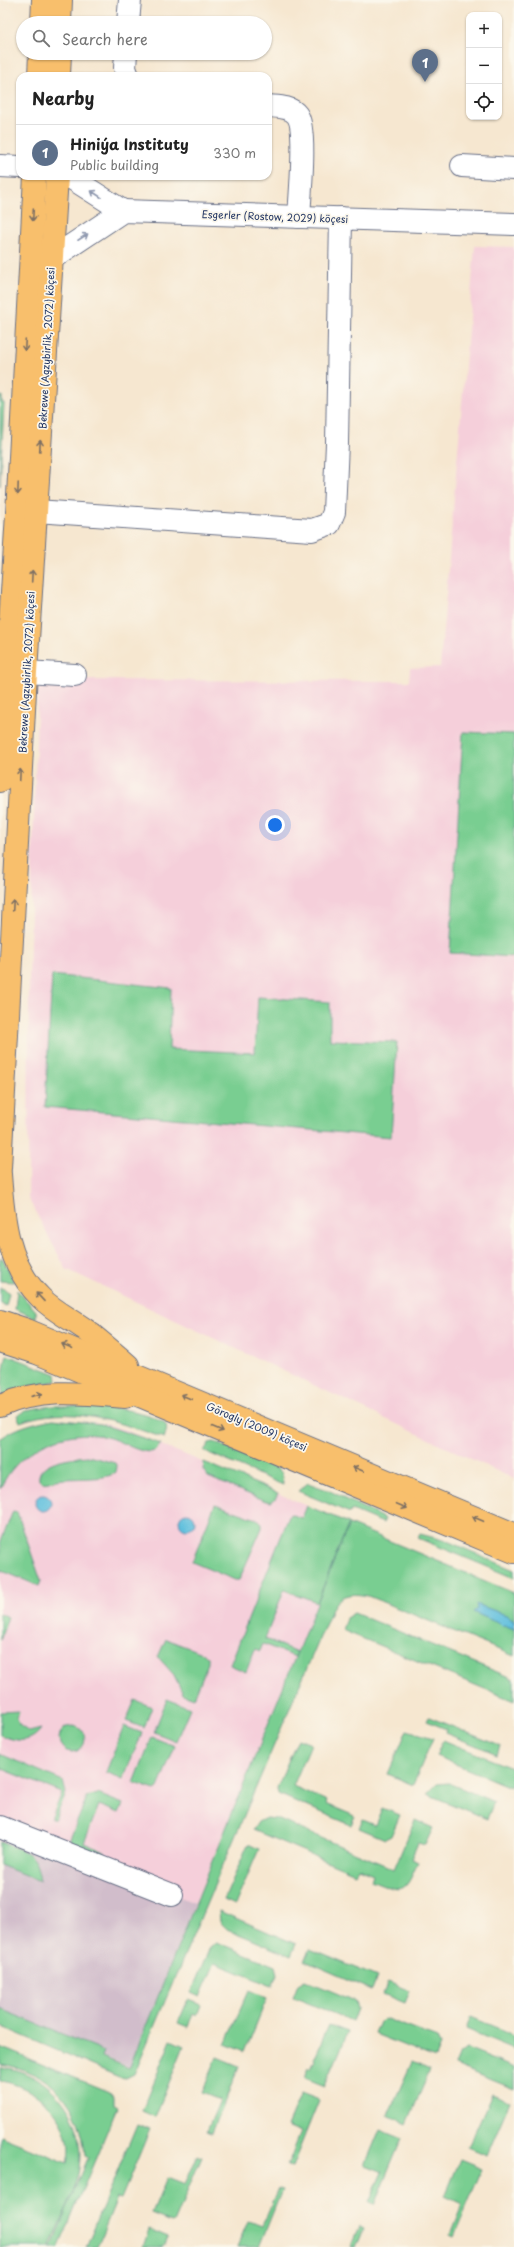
<!DOCTYPE html>
<meta charset="utf-8">
<style>
body{margin:0;font-family:"Playpen Sans",sans-serif;background:#f6f6f6;color:#222}
.controls{position:absolute;right:12px;top:12px;display:grid;overflow:hidden;border-radius:8px;box-shadow:0 1px 3px #0004}
.controls button{width:36px;height:36px;display:grid;place-items:center;padding:0;border:0;border-bottom:1px solid #e0e0e0;background:#fff;color:#222;font:20px sans-serif}
.you{position:absolute;left:275px;top:825px;width:14px;height:14px;margin:-10px;border:3px solid #fff;border-radius:50%;background:#1a73e8;box-shadow:0 0 0 6px #1a73e833}
.badge{display:grid;place-items:center;width:26px;height:26px;border-radius:50%;background:#d1495b;color:#fff;font-size:13px;font-weight:700}
.pin{position:absolute;translate:-50% -33px;filter:drop-shadow(0 1px 2px #0008)}
.pin::after{content:'';position:absolute;top:21px;width:14px;height:12px;background:inherit;clip-path:polygon(0 0,100% 0,50% 100%)}
.list{margin:0;padding:0;list-style:none}
h2{display:flex;justify-content:space-between;align-items:center;height:52px;margin:0;padding:0 16px;font-size:17px}
h2 small{font-size:13px;font-weight:400;color:#767676}
.list li{display:grid;grid-template-columns:26px 1fr auto;gap:12px;align-items:center;box-sizing:border-box;height:56px;padding:0 16px;border-top:1px solid #e0e0e0}
.list b{display:block;font-size:15px;white-space:nowrap}
.list p{margin:0;font-size:13px;white-space:nowrap;color:#767676}
.list em{font-size:13px;font-style:normal;color:#767676}
.icon{flex:none;width:22px;height:22px;fill:none;stroke:currentColor;stroke-width:2;stroke-linecap:round;stroke-linejoin:round}
.map{position:relative;flex:none;width:514px;height:2247px;overflow:hidden}
.search{position:absolute;background:#fff;box-shadow:0 1px 3px #0004;left:16px;top:16px;width:256px;height:44px;display:flex;align-items:center;gap:10px;box-sizing:border-box;padding:0 14px;border-radius:22px;color:#767676;font-size:15px}
.panel{position:absolute;background:#fff;box-shadow:0 1px 3px #0004;left:16px;top:72px;width:256px;height:108px;border-radius:12px}
.map>svg:first-child{display:block}
.built{fill:#f5cfda}
.industrial{fill:#d1bdcb}
.green{fill:#79ce91;stroke:#4a7e78}
.water{fill:#5fbfdd;stroke:#3d779e}
.lines{fill:none;stroke-linecap:round;stroke-linejoin:round}
.minor-casing{stroke:#686f86;stroke-width:24}
.major-casing{stroke:#686f86;stroke-width:24}
.minor{stroke:#fff;stroke-width:22}
.major{stroke:#f8bf6c;stroke-width:22}
.oneway{stroke:#8d97ae}
.oneway2{stroke:#7e7064}
.labels{text-anchor:middle;dominant-baseline:central;stroke-width:3.5;stroke-linejoin:round;paint-order:stroke}
.street-label{font-size:10px;fill:#1b2f5e;stroke:#fbf7ec}
</style>
<div class="map">
<svg width="514" height="2247" viewBox="0 0 514 2247">
<rect width="100%" height="100%" fill="#fbf7ec"/>
<filter id="ink" filterUnits="userSpaceOnUse"><feTurbulence type="fractalNoise" baseFrequency=".025" numOctaves="2"/><feDisplacementMap in="SourceGraphic" scale="8" xChannelSelector="R" yChannelSelector="G"/><feConvolveMatrix kernelMatrix="1 2 1 2 8 2 1 2 1" color-interpolation-filters="sRGB"/></filter>
<filter id="wash" filterUnits="userSpaceOnUse"><feTurbulence type="fractalNoise" baseFrequency=".012" numOctaves="4" result="noise"/><feDisplacementMap in="SourceGraphic" scale="16" xChannelSelector="R" yChannelSelector="G"/><feGaussianBlur stdDeviation="0.9" result="paint"/><feColorMatrix in="noise" values="0 0 0 0 0 0 0 0 0 0 0 0 0 0 0 0 0 1.4 0 .05"/><feComposite in="paint" operator="in"/></filter>
<g filter="url(#wash)">
<rect width="100%" height="100%" fill="#f6e7d0"/>
<g class="built">
<polygon points="475,246 514,247 514,1479 66,1269 28,1198 29,980 38,680 409,681 410,668 440,667"/>
<polygon points="53,1419 101,1423 123,1429 349,1523 195,1903 0,1826 0,1439 11,1431 32,1423"/>
</g>
<polygon class="industrial" points="0,1826 195,1903 129,2067 0,2016"/>
<g class="green">
<polygon points="0,396 2,396 2,403 4,403 0,486"/>
<polygon points="463,732 514,734 514,957 450,953"/>
<polygon points="52,975 171,988 169,1049 255,1053 258,997 330,1002 330,1040 397,1042 391,1137 45,1107"/>
<polygon points="2,1258 3,1259 14,1282 0,1281 0,1259"/>
<polygon points="0,1288 5,1289 9,1293 6,1306 0,1303"/>
<polygon points="17,1290 36,1311 36,1318 15,1309"/>
<path d="M7 1355 56 1374 57 1381 35 1385 3 1396C0 1385 4 1367 7 1355Z"/>
<path d="M52 1406C84 1406 137 1405 165 1423 168 1428 166 1433 164 1438 117 1422 69 1404 20 1422L17 1415 31 1409Z"/>
<path d="M53 1419 101 1424 161 1444 155 1451 149 1452C134 1451 120 1440 106 1437 65 1426 17 1450 0 1489V1439C16 1427 33 1423 53 1419Z"/>
<polygon points="214,1442 278,1469 282,1473 283,1485 204,1451 209,1443"/>
<path d="M88 1456 115 1463 117 1467 116 1472C107 1481 71 1477 57 1480 50 1481 44 1485 39 1480 36 1460 75 1457 88 1456Z"/>
<polygon points="204,1462 278,1493 275,1499 271,1502 263,1500 208,1477 203,1470"/>
<polygon points="308,1483 330,1491 385,1519 383,1523 352,1510 350,1513 298,1491"/>
<polygon points="215,1504 259,1520 262,1523 262,1528 239,1580 235,1580 192,1562"/>
<polygon points="307,1506 349,1523 317,1602 284,1590 265,1639 297,1652 295,1657 263,1644 260,1651 255,1649 246,1672 230,1665 290,1514 302,1518"/>
<polygon points="13,1511 17,1512 41,1581 39,1586 0,1570 0,1544"/>
<path d="M349 1524 514 1593V1656L368 1596C353 1593 339 1593 332 1609L134 2074 126 2078 119 2077 0 2026V2009L104 2051 102 2057 129 2068Z"/>
<polygon points="420,1534 447,1541 514,1570 514,1578 418,1538"/>
<polygon points="0,1613 8,1617 0,1640"/>
<polygon points="354,1613 514,1679 514,1701 342,1630 346,1618"/>
<polygon points="166,1639 204,1654 208,1658 208,1663 194,1698 183,1694 174,1675 158,1657"/>
<polygon points="167,1699 190,1708 176,1741 154,1732"/>
<polygon points="135,1700 152,1707 144,1728 126,1721"/>
<path d="M19 1711 17 1718 19 1725 29 1732 41 1729C30 1745 15 1741 0 1735V1712Z"/>
<polygon points="429,1717 500,1746 497,1754 445,1733 446,1729 427,1721"/>
<polygon points="124,1726 142,1733 123,1779 106,1772"/>
<circle cx="72" cy="1739" r="13"/>
<polygon points="407,1730 433,1738 413,1785 388,1774"/>
<polygon points="152,1737 175,1746 158,1788 155,1790 134,1783"/>
<polygon points="298,1739 311,1744 293,1786 327,1801 326,1804 355,1816 351,1825 278,1794 277,1788"/>
<polygon points="443,1740 514,1769 514,1777 510,1787 436,1756"/>
<polygon points="0,1754 63,1781 66,1793 55,1819 51,1819 62,1793 0,1768"/>
<polygon points="449,1783 494,1802 487,1819 427,1794 437,1784"/>
<polygon points="98,1794 123,1804 119,1813 99,1805 84,1843 105,1852 101,1860 71,1844 70,1839 87,1797"/>
<polygon points="382,1808 400,1815 391,1836 385,1839 359,1828 363,1820 375,1825"/>
<path d="M266 1818 277 1819 394 1869 415 1820 433 1828 425 1845 418 1843 411 1859 418 1862C404 1895 404 1893 371 1880L373 1874 358 1868 355 1873 253 1830 258 1822Z"/>
<path d="M0 1842C24 1851 37 1852 40 1881L0 1865Z"/>
<polygon points="248,1844 259,1849 235,1905 224,1900"/>
<polygon points="219,1911 296,1944 291,1956 227,1929 220,1922"/>
<polygon points="217,1942 275,1966 277,1974 272,1986 215,1963 200,1997 191,1993 210,1947"/>
<polygon points="310,1949 377,1977 372,1990 305,1961"/>
<polygon points="305,1980 355,2001 357,2009 352,2021 293,1997 298,1984"/>
<polygon points="388,1982 410,1991 405,2003 383,1994"/>
<polygon points="249,1990 267,1998 245,2052 225,2044"/>
<polygon points="188,2000 201,2005 197,2015 193,2013 188,2027 178,2023"/>
<polygon points="471,2017 514,2035 514,2049 466,2029"/>
<polygon points="384,2018 437,2038 440,2046 435,2058 375,2034 380,2022"/>
<polygon points="329,2025 348,2032 325,2086 305,2078 309,2068 311,2069 315,2060 314,2059"/>
<polygon points="171,2040 184,2046 155,2117 142,2111"/>
<path d="M0 2047 109 2092 113 2097V2105L117 2107 59 2247H51L88 2158 85 2156C82 2105 51 2071 0 2064Z"/>
<polygon points="467,2049 514,2068 514,2089 455,2065 460,2053"/>
<polygon points="217,2057 239,2066 212,2133 207,2131 220,2100 202,2093"/>
<polygon points="412,2062 430,2070 407,2124 388,2115"/>
<path d="M0 2067C52 2071 90 2122 79 2173 73 2198 59 2223 49 2247H0V2136L67 2163C78 2122 37 2086 0 2081Z"/>
<polygon points="301,2093 319,2100 292,2167 287,2166 301,2132 287,2126"/>
<polygon points="492,2094 510,2101 487,2155 468,2147"/>
<polygon points="137,2124 150,2129 121,2199 117,2198 97,2247 86,2247"/>
<polygon points="380,2129 402,2138 374,2205 369,2203 382,2172 365,2165"/>
<polygon points="198,2154 202,2156 174,2223 152,2214 167,2178 185,2185"/>
<polygon points="460,2160 482,2169 454,2236 450,2234 462,2204 445,2196"/>
<polygon points="278,2189 282,2190 259,2247 237,2247 248,2221 262,2226"/>
<polygon points="360,2226 364,2228 356,2247 351,2247"/>
<polygon points="149,2229 168,2237 164,2247 143,2247"/>
</g>
<g class="water">
<circle cx="43" cy="1503" r="8"/>
<circle cx="187" cy="1521" r="8"/>
<polygon points="476,1604 506,1615 514,1620 514,1629 504,1625 502,1626 500,1624 473,1612 477,1609"/>
</g>
</g>
<g filter="url(#ink)">
<g class="lines">
<defs>
<g id="minor">
<polyline points="128,23 130,0"/>
<polyline points="126,53 125,68 128,76"/>
<path d="M268 106C278 107 290 106 297 115 307 128 300 197 299 217"/>
<polyline points="0,166 20,167"/>
<polyline points="462,166 514,169"/>
<polyline points="68,176 123,211"/>
<polyline points="51,259 123,211 514,224"/>
<polyline points="17,514 36,511 312,530 329,524 334,512 337,443 341,218"/>
<polyline points="26,672 75,675"/>
<polyline points="0,1827 172,1895"/>
</g>
<g id="major">
<polyline points="42,23 43,0"/>
<polyline points="60,23 61,0"/>
<polyline points="39,76 40,53"/>
<polyline points="59,76 60,53"/>
<polyline points="0,781 17,514 35,176"/>
<polyline points="0,1168 26,672 57,176"/>
<path d="M0 1174C3 1218 7 1265 41 1298 54 1311 71 1319 86 1330 100 1341 114 1353 128 1365"/>
<polyline points="0,1321 27,1330 514,1534"/>
<polyline points="0,1341 37,1353 514,1552"/>
<path d="M0 1406C40 1388 82 1393 125 1397"/>
</g>
</defs>
<use href="#minor" class="minor-casing"/>
<use href="#major" class="major-casing"/>
<use href="#minor" class="minor"/>
<use href="#major" class="major"/>
</g>
<defs><path id="oneway-shaft" d="M-6 0H5M1.5-3L5.5 0L1.5 3" fill="none" stroke-width="1.6" stroke-linecap="round" stroke-linejoin="round"/></defs>
<g class="oneway">
<use href="#oneway-shaft" transform="translate(96 194) rotate(-147)"/>
<use href="#oneway-shaft" transform="translate(83 237) rotate(-33)"/>
</g>
<g class="oneway2">
<use href="#oneway-shaft" transform="translate(33 215) rotate(93)"/>
<use href="#oneway-shaft" transform="translate(25 345) rotate(93)"/>
<use href="#oneway-shaft" transform="translate(40 446) rotate(-87)"/>
<use href="#oneway-shaft" transform="translate(18 489) rotate(92)"/>
<use href="#oneway-shaft" transform="translate(32 576) rotate(-87)"/>
<use href="#oneway-shaft" transform="translate(20 775) rotate(-87)"/>
<use href="#oneway-shaft" transform="translate(13 905) rotate(-87)"/>
<use href="#oneway-shaft" transform="translate(40 1297) rotate(-133)"/>
<use href="#oneway-shaft" transform="translate(67 1346) rotate(-157)"/>
<use href="#oneway-shaft" transform="translate(37 1395) rotate(-13)"/>
<use href="#oneway-shaft" transform="translate(186 1397) rotate(-157)"/>
<use href="#oneway-shaft" transform="translate(218 1429) rotate(23)"/>
<use href="#oneway-shaft" transform="translate(358 1469) rotate(-157)"/>
<use href="#oneway-shaft" transform="translate(402 1506) rotate(23)"/>
<use href="#oneway-shaft" transform="translate(478 1519) rotate(-157)"/>
</g>
</g>
<g class="labels">
<g class="street-label">
<text transform="translate(275 216) rotate(2)">Esgerler (Rostow, 2029) köçesi</text>
<text transform="translate(46 348) rotate(-87)">Bekrewe (Agzybirlik, 2072) köçesi</text>
<text transform="translate(26 672) rotate(-87)">Bekrewe (Agzybirlik, 2072) köçesi</text>
<text transform="translate(257 1426) rotate(23)">Görogly (2009) köçesi</text>
</g>
</g>
</svg>
<div class="controls">
<button>+</button>
<button>−</button>
<button><svg class="icon" aria-label="locate" viewBox="0 0 24 24"><circle cx="12" cy="12" r="6"/><path d="M12 2v4M12 18v4M2 12h4M18 12h4"/></svg></button>
</div>
<div class="you"></div>
<div class="pin badge" style="left:425px;top:82px;background:#5c6f8a">1</div>
<div class="search"><svg class="icon" aria-label="search" viewBox="0 0 24 24"><circle cx="10" cy="10" r="6"/><path d="M15 15l6 6"/></svg>Search here</div>
<section class="panel">
<h2>Nearby<small></small></h2>
<ul class="list">
<li><span class="badge" style="background:#5c6f8a">1</span><div><b>Hiniýa Instituty</b><p>Public building</p></div><em>330 m</em></li>
</ul>
</section>
</div>
